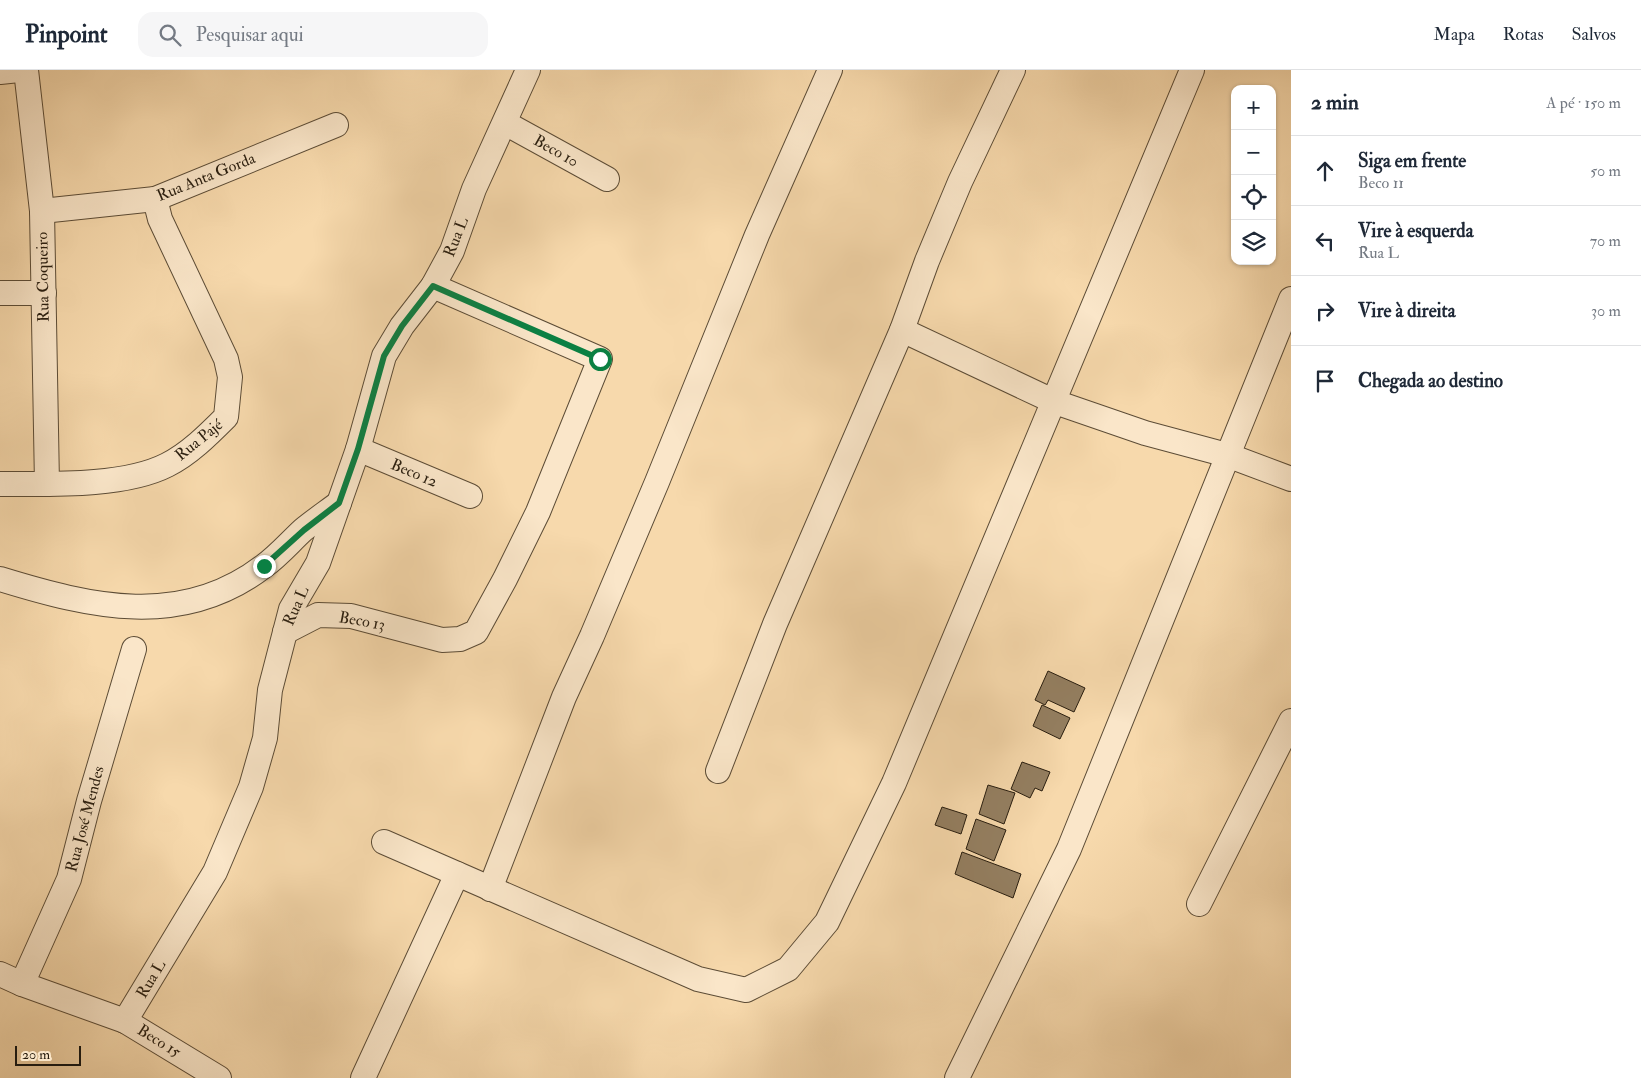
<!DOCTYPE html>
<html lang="pt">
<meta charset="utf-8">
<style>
body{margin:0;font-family:"IM FELL Double Pica",serif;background:#f6f6f7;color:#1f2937}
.controls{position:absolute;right:15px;top:15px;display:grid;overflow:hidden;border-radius:10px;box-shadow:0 1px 4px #0004}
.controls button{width:45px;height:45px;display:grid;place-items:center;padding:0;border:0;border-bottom:1px solid #e0e1e3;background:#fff;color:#1f2937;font:25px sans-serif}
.scale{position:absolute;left:15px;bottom:12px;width:66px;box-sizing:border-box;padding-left:5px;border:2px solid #281d0f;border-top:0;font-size:14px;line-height:18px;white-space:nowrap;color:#281d0f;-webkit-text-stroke:4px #fae6c9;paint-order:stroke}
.stop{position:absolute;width:15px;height:15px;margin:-11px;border:4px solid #0b8043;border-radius:50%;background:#fff}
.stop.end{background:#0b8043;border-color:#fff;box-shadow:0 1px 5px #0008}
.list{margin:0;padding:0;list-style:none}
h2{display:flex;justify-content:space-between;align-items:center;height:65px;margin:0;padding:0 20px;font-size:21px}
h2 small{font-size:16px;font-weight:400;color:#747a83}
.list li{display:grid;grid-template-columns:32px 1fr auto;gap:15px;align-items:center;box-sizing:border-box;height:70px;padding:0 20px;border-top:1px solid #e0e1e3}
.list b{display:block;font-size:19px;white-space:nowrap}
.list p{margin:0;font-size:16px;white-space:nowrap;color:#747a83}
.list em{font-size:16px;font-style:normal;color:#747a83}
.icon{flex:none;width:28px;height:28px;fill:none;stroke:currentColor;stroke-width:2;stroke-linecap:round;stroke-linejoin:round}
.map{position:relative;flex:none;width:1291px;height:1008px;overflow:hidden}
header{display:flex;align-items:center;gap:30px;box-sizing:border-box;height:70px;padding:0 25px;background:#fff;border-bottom:1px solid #e0e1e3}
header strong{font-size:24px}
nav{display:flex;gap:28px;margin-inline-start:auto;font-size:18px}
.search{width:350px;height:45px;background:#f6f6f7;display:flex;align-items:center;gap:12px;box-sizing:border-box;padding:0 18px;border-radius:15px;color:#747a83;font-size:19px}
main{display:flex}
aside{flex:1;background:#fff}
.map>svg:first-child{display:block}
.building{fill:#947f61;stroke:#281d0f}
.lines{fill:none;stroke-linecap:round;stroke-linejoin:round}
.minor-casing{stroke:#5c4c36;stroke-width:26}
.minor{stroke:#fae6c9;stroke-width:24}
.route{stroke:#0b8043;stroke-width:6}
.labels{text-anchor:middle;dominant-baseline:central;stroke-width:4;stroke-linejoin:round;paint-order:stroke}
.street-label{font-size:16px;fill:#281d0f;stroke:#fae6c9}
</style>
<header>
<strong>Pinpoint</strong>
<div class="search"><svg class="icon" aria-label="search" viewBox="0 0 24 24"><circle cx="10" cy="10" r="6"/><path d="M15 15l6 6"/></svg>Pesquisar aqui</div>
<nav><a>Mapa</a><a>Rotas</a><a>Salvos</a></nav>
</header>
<main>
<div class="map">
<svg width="1291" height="1008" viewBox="0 0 1291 1008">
<rect width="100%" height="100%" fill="#f7d9ac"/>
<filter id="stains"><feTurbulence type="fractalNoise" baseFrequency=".004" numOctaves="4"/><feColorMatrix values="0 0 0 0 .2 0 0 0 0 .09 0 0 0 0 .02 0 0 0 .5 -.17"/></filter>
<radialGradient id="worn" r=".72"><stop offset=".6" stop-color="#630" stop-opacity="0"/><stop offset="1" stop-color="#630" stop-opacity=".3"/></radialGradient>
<g class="building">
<polygon points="1048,601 1085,618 1074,642 1048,630 1045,635 1035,630"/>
<polygon points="1042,635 1070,648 1060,669 1033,656"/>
<polygon points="1022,692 1050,702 1042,721 1035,718 1030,728 1011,719"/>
<polygon points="988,715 1015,723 1004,754 979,744"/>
<polygon points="942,737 967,745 961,764 935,755"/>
<polygon points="976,749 1006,760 994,791 966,779"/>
<polygon points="962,782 1021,804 1013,828 955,804"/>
</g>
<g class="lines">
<defs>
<g id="minor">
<polyline points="26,0 42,141 47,414"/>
<polyline points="0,2 19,0"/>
<polyline points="505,53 607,109"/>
<polyline points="42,141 155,129 336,55"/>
<polyline points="0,223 44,223"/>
<polyline points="902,260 1055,332 1145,363 1227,385 1291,409"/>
<polyline points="358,379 470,426"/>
<path d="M0 414C48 414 124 417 167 395 189 384 208 365 226 347L230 307 226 289 160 149 155 129"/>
<path d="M0 509C91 537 182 559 264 496 278 486 290 472 303 460 314 451 327 442 339 433"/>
<polyline points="285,562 318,545 351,546 442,570 460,569 476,562 505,509 538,442 600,289 433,216"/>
<polyline points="718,701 775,554 902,260 927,191 960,112 1013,0"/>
<polyline points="384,772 698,909 746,920 788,899 827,852 894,713 1192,0"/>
<polyline points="490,819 564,627 592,566 657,412 757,165 830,0"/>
<polyline points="1199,834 1291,651"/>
<polyline points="0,904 22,914 125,951 219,1008"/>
<polyline points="22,914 69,809 89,731 134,579"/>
<polyline points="125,951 215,802 251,717 265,668 270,620 291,539 318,493 358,379 384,286 402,256 433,216 452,181 474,119 528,0"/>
<polyline points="363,1008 457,804"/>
<polyline points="957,1008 1069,779 1291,229"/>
</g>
</defs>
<use href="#minor" class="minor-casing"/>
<use href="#minor" class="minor"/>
</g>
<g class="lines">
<polyline class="route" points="264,496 304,460 339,433 358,379 384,286 402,256 433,216 600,289"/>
</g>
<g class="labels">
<g class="street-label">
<text transform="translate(556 81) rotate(29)">Beco 10</text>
<text transform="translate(206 107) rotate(-22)">Rua Anta Gorda</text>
<text transform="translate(456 167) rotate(-68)">Rua L</text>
<text transform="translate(43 207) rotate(-91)">Rua Coqueiro</text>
<text transform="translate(199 370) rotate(-39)">Rua Pajé</text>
<text transform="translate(414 403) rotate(23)">Beco 12</text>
<text transform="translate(296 536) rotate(-66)">Rua L</text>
<text transform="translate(362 551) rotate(10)">Beco 13</text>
<text transform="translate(85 749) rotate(-75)">Rua José Mendes</text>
<text transform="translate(151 909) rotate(-59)">Rua L</text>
<text transform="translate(159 971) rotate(32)">Beco 15</text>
</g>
</g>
<rect width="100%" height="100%" filter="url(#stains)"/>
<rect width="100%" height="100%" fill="url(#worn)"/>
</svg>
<div class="controls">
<button>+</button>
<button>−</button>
<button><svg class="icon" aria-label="locate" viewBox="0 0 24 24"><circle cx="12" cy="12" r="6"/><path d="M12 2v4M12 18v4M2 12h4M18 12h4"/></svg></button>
<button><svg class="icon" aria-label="layers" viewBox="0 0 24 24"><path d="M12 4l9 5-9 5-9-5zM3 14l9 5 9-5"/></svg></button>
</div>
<div class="scale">20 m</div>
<div class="stop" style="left:600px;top:289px"></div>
<div class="stop end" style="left:264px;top:496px"></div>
</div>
<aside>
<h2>2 min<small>A pé · 150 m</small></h2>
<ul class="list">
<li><svg class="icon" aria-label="ahead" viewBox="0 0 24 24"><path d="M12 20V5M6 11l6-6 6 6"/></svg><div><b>Siga em frente</b><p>Beco 11</p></div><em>50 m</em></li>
<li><svg class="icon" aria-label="left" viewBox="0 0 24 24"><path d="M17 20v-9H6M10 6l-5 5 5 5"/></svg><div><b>Vire à esquerda</b><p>Rua L</p></div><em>70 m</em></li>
<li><svg class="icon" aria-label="right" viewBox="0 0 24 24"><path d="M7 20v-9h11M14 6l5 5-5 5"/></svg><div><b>Vire à direita</b></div><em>30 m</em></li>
<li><svg class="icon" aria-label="arrive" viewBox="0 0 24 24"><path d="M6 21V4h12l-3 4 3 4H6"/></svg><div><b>Chegada ao destino</b></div></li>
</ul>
</aside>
</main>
